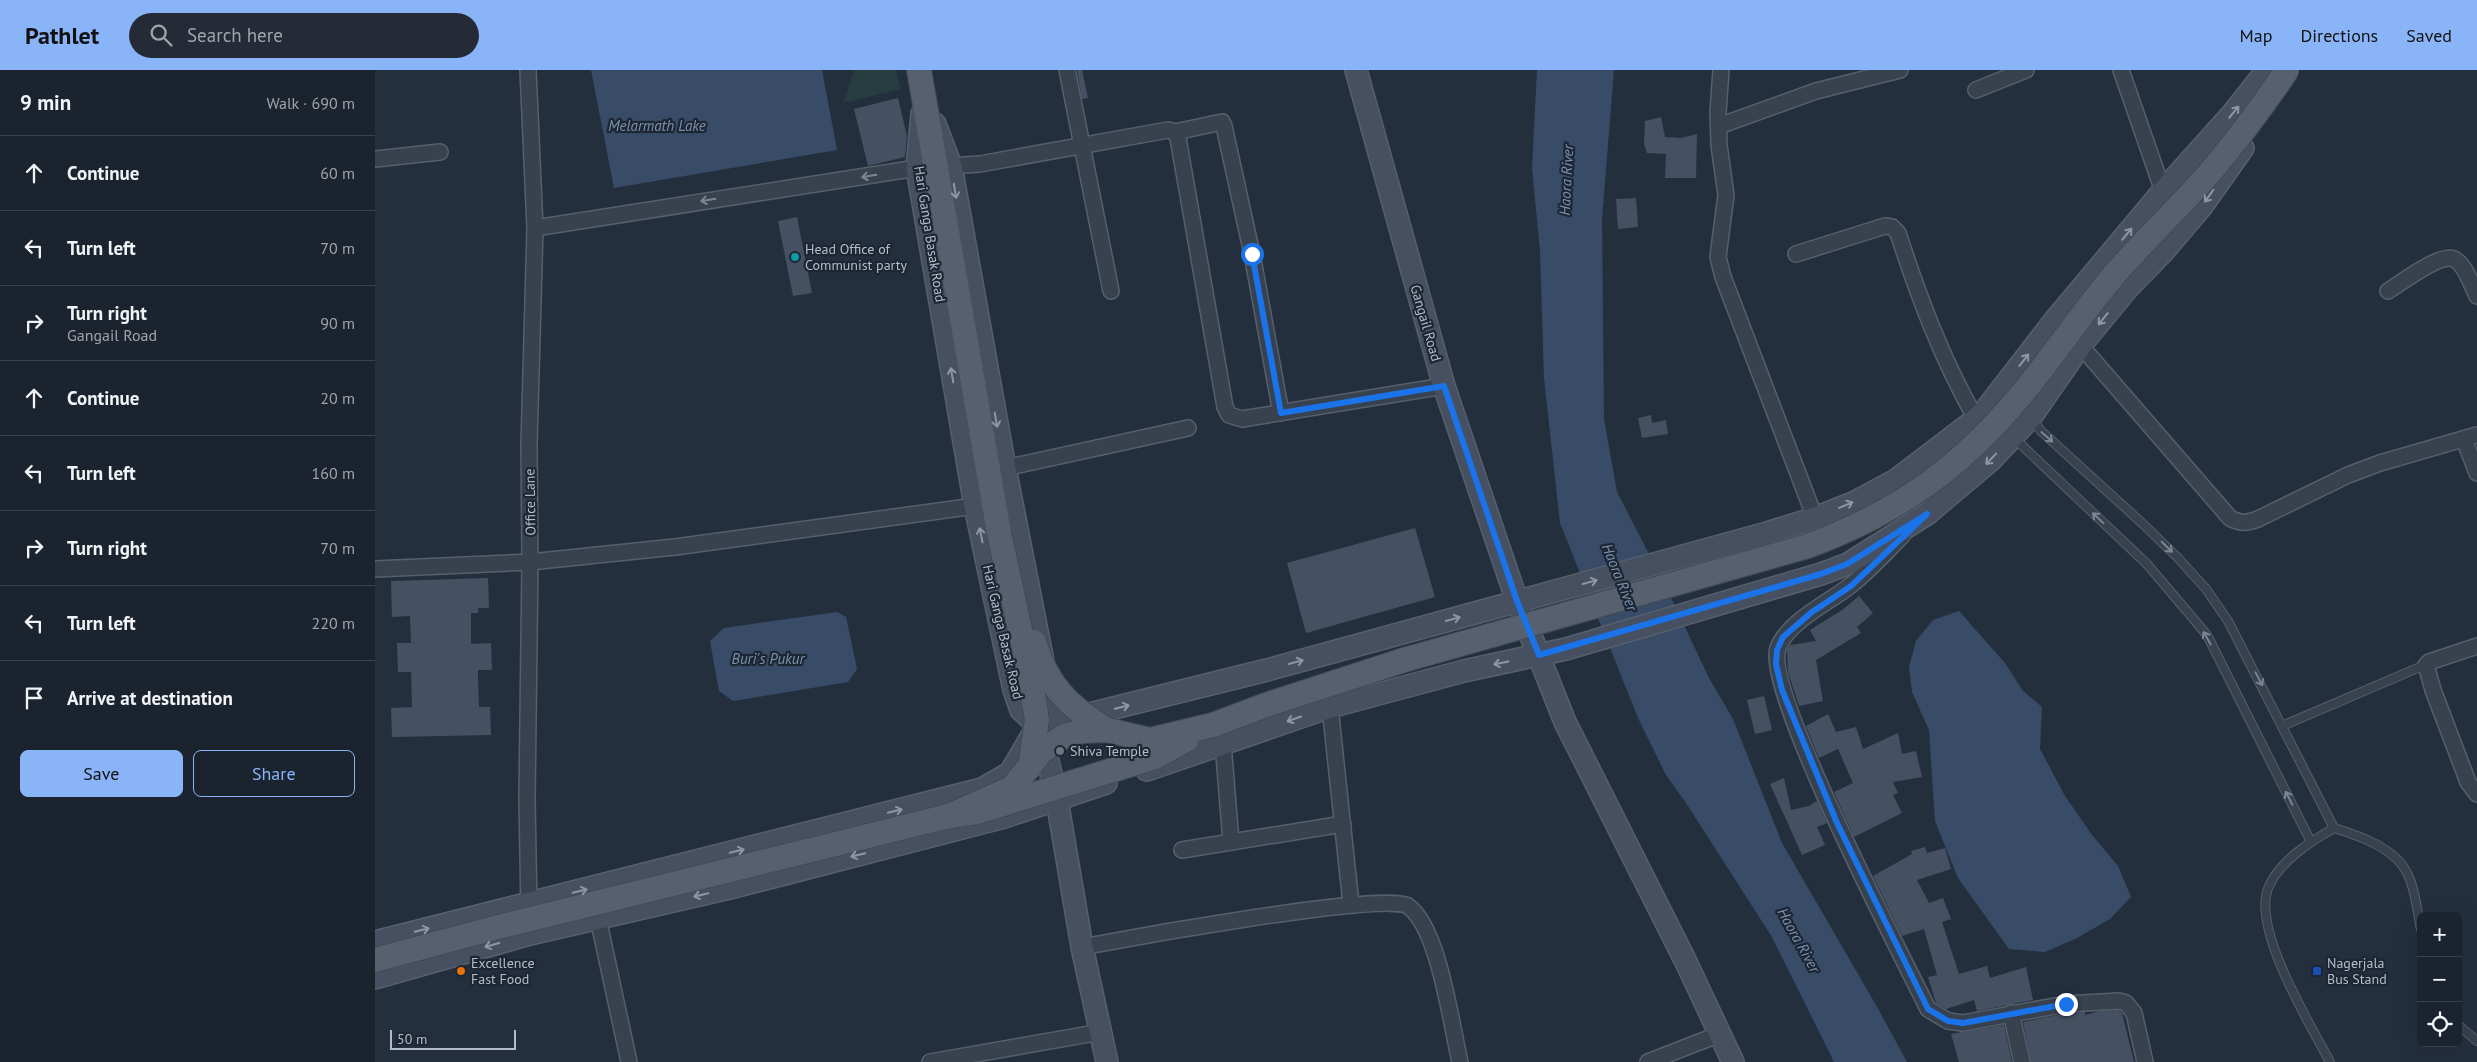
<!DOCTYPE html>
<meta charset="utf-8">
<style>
body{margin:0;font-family:"PT Sans",sans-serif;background:#242b36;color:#f1f3f6}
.controls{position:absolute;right:15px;bottom:15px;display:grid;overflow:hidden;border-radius:8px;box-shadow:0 5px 20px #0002}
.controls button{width:45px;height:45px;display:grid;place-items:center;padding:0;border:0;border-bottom:1px solid #39404a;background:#1b232e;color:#f1f3f6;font:25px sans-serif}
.scale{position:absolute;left:15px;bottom:12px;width:126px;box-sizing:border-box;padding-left:5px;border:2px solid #b4bcc9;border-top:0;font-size:14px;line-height:18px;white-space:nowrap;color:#b4bcc9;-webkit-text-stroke:4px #1d2633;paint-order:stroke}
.stop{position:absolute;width:15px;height:15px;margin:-11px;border:4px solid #1a73e8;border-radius:50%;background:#fff}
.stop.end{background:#1a73e8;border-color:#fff;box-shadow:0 1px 5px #0008}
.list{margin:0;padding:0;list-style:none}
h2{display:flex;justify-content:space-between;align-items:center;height:65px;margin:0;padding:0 20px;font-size:21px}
h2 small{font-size:16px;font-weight:400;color:#a0a4aa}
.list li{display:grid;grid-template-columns:32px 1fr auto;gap:15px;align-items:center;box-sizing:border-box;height:75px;padding:0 20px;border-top:1px solid #39404a}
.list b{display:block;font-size:19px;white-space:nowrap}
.list p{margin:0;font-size:16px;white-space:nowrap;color:#a0a4aa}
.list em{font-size:16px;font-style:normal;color:#a0a4aa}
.actions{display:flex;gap:10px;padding:15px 20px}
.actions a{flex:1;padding:11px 0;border:1px solid #8ab4f8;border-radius:8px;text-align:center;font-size:18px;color:#8ab4f8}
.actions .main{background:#8ab4f8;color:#111}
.icon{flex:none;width:28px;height:28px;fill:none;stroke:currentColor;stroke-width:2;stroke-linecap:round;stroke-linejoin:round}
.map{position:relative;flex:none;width:2102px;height:992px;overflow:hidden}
header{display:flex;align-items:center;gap:30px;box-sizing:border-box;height:70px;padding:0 25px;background:#8ab4f8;color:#111}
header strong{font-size:24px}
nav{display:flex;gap:28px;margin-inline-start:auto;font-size:18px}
.search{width:350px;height:45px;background:#242b36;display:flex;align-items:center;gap:12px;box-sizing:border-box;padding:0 18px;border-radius:28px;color:#a0a4aa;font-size:19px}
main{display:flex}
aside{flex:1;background:#1b232e}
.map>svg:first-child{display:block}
.green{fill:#263c3f}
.water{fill:#394c67}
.building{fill:#455162}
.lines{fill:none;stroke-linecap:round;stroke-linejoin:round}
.lane-casing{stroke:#565f6c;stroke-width:10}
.street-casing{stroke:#565f6c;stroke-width:18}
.secondary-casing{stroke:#565f6c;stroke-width:24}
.primary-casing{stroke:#414a57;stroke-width:26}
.lane{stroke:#38414e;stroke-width:8}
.street{stroke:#38414e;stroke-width:15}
.secondary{stroke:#465061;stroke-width:21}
.primary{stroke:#56606e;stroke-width:24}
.primary-bridge-casing{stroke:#414a57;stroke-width:26;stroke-linecap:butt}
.primary-bridge{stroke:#56606e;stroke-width:24}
.oneway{stroke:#8e96a5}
.oneway2{stroke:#7c8592}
.route{stroke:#1a73e8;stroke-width:6}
.culture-dot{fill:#0f9aa8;stroke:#1d2633;stroke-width:2}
.worship-dot{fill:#6b7280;stroke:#1d2633;stroke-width:2}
.food-dot{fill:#e8710a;stroke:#1d2633;stroke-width:2}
.transit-dot{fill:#1a4fb4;stroke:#1d2633;stroke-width:2}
.labels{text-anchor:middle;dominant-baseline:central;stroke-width:4.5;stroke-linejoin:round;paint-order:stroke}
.street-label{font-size:14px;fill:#b4bcc9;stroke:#1d2633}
.poi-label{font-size:14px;fill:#b4bcc9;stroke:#1d2633;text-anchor:start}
.water-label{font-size:15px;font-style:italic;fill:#7c92b1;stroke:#1d2633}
</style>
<header>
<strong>Pathlet</strong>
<div class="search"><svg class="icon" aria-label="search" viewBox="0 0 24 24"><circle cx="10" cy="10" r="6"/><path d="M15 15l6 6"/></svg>Search here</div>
<nav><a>Map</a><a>Directions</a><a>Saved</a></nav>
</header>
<main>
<aside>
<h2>9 min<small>Walk · 690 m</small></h2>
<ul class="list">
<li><svg class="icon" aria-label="ahead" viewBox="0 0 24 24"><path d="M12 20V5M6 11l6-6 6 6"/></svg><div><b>Continue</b></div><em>60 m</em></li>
<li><svg class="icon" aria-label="left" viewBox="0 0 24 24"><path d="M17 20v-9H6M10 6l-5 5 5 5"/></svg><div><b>Turn left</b></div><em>70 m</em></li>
<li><svg class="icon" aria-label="right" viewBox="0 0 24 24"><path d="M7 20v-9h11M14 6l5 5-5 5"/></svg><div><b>Turn right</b><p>Gangail Road</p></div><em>90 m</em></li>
<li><svg class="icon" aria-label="ahead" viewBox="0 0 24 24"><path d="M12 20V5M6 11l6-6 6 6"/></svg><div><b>Continue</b></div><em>20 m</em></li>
<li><svg class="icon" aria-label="left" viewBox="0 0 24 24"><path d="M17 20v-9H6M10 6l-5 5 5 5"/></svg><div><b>Turn left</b></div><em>160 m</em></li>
<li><svg class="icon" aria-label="right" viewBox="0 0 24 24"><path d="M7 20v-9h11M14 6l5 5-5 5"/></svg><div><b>Turn right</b></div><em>70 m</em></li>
<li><svg class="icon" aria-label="left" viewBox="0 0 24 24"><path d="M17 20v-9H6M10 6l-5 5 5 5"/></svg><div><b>Turn left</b></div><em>220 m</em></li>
<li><svg class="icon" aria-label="arrive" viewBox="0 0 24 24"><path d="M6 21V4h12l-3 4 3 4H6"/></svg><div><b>Arrive at destination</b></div></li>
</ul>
<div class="actions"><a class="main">Save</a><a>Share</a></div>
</aside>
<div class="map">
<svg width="2102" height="992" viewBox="0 0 2102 992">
<rect width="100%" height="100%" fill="#242f3e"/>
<polygon class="green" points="479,0 521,0 526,19 468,33"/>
<g class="water">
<polygon points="216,0 447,0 462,80 239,118"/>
<polygon points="1162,0 1239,0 1227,149 1229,349 1242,422 1290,515 1334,608 1358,649 1407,773 1501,935 1532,992 1459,992 1397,867 1311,733 1291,705 1263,648 1185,453 1169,308 1165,181 1157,98"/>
<polygon points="1584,541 1630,593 1648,621 1667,637 1665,679 1690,726 1717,765 1743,796 1756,827 1735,849 1702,868 1670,882 1634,879 1583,808 1560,751 1554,660 1537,622 1534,597 1541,571 1558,550"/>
<polygon points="462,542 471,547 482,599 473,612 358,631 344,621 335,571 349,558"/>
</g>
<g class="building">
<polygon points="702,0 707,0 713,28 707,29"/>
<polygon points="523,28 532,66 530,87 493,96 479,39"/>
<polygon points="1286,47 1290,67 1306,68 1322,64 1321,108 1290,108 1291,84 1272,83 1269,74 1270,51"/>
<polygon points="1261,128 1263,157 1243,159 1241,129"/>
<polygon points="422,147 437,223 418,226 403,151"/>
<polygon points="1276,345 1277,353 1291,350 1293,364 1267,368 1263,348"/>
<polygon points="1040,458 1060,527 931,563 912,493"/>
<polygon points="113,508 114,538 103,538 103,543 96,543 96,574 116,573 117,600 103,600 103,608 104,637 115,637 116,665 17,667 16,638 37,637 36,602 23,602 22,573 36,573 35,546 17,547 16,511"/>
<polygon points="1484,526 1498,543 1482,557 1486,563 1441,590 1448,631 1424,636 1413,602 1412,580 1415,575 1441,571 1435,560 1467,540"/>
<polygon points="1389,626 1397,660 1380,664 1372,630"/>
<polygon points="1453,644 1461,662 1481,657 1488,679 1523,663 1527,684 1541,681 1547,707 1518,712 1523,723 1518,725 1527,743 1479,767 1459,722 1478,713 1463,679 1444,688 1431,656"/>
<polygon points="1409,708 1416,740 1434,736 1442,731 1452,753 1442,757 1450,775 1427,785 1395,714"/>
<polygon points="1550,777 1552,783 1570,778 1576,799 1542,810 1554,833 1568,828 1576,849 1567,852 1584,904 1612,896 1615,908 1651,897 1658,930 1602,941 1599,930 1571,939 1561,933 1553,907 1562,905 1549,859 1527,866 1498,806 1537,784 1536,781"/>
<polygon points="1725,941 1743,940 1747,943 1759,992 1656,992 1648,952 1692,943 1710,942 1710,945"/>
<polygon points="1629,955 1637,992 1584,992 1576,964"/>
</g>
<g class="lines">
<defs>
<g id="lane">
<polyline points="1657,349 1666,361 1768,454 1803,488 1831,519 1853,551 1959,758"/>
<polyline points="1639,368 1772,494 1832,565 1936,772"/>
<polyline points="1907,656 2052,594"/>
<polyline points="2083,955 2102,971"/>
<path d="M1955 992C1935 954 1875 857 1894 816 1906 790 1935 772 1959 758 1985 766 2021 778 2033 805 2041 821 2042 842 2046 859"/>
</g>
<g id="street">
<polyline points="153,0 160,158 154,375 155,492 152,729 154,842"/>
<polyline points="692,0 736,221"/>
<polyline points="1346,0 1343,42 1344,75 1351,125 1343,187 1348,207 1440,448"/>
<polyline points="1746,0 1788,121"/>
<polyline points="1601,20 1651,0"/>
<polyline points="1344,56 1441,21 1525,0"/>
<polyline points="800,62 847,52 849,56 877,184 906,343"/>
<polyline points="0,89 65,82"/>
<polyline points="160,158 542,98 605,94 793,60 800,62 803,68 850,337 854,345 867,349 1069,316"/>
<path d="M1421 184 1510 156 1517 157 1523 163C1544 228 1567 289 1601 349"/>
<path d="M2013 221C2026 213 2065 183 2079 189 2090 194 2097 216 2102 226"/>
<path d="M1699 268 1855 448C1866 454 1872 453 1883 449L1973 405 2005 393 2102 365"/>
<polyline points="2089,369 2102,403"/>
<polyline points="630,398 813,358"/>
<path d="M1528 465C1511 482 1495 500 1476 515 1455 532 1413 551 1403 578 1388 619 1527 886 1553 939L1573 951 1588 953 1691 934 1744 931 1751 933 1759 943 1770 992"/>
<polyline points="0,499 155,492 300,477 600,436"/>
<polyline points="2102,576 2054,592 2051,595 2058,620 2093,712 2102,724"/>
<polyline points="955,637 976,834"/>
<polyline points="848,673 856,772"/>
<polyline points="807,780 968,754"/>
<polyline points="223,848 254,992"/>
<path d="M707 877C749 869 1011 821 1033 836 1064 858 1076 954 1085 992"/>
<polyline points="1636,943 1647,992"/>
<polyline points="555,992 726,962"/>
<polyline points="1273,992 1345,964"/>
</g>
<g id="secondary">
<polyline points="981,0 1069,316 1142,531 1190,652 1310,890 1358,992"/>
<polyline points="547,44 542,98 600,436 639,620 646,640 665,657"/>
<polyline points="560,54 576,96 630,398 676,632 665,657"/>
<polyline points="667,665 682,730 707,877 732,992"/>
<polyline points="772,700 955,637 1089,601 1191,579 1446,504 1473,494 1552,444 1616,390 1656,347 1706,275 1752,219 1788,182 1827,136 1868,78"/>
<polyline points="0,872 607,719 635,703 662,657 892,600 1392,463 1440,448 1478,433 1521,410 1601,349 1611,339 1680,250 1788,121 1858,43 1892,0"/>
<polyline points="0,908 155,864 359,817 626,748 731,713"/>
</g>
<polyline id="primary" points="544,0 624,463"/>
</defs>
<use href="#lane" class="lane-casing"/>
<use href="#street" class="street-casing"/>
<use href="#secondary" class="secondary-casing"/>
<use href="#primary" class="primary-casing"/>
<use href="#lane" class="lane"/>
<use href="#street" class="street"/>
<use href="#secondary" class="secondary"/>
<use href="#primary" class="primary"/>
<defs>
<g id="primary-bridge">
<polyline points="624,463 654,601 662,650 655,697"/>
<path d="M659 572C673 617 693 636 732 660"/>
<path d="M574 746 637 718 666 682 689 666 708 661 732 660 775 670 838 655 891 635 1029 590 1433 476C1526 441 1587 397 1651 319 1681 282 1708 242 1739 205 1770 169 1806 136 1837 100 1864 68 1889 34 1912 0"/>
<polyline points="0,890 123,857 574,746 602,742 780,687 811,670"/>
</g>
</defs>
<use href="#primary-bridge" class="primary-bridge-casing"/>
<use href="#primary-bridge" class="primary-bridge"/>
</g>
<defs><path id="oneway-shaft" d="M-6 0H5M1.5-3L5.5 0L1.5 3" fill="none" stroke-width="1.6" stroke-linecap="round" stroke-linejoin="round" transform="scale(1.25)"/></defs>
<g class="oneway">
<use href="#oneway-shaft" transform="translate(1859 42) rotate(-50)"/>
<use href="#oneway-shaft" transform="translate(580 121) rotate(80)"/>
<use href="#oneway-shaft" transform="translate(1834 126) rotate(125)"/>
<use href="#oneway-shaft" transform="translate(1752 164) rotate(-50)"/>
<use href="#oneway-shaft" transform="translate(1728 249) rotate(129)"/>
<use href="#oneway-shaft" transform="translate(1649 290) rotate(-52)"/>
<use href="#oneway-shaft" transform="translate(577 305) rotate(-100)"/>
<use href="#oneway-shaft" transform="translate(621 350) rotate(80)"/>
<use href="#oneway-shaft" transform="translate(1616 389) rotate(134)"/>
<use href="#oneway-shaft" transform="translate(1471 435) rotate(-23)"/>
<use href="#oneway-shaft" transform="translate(606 465) rotate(-102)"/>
<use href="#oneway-shaft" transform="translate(1215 512) rotate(-15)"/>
<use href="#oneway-shaft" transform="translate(1078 549) rotate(-15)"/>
<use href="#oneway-shaft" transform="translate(921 592) rotate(-15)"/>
<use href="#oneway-shaft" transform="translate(1126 593) rotate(168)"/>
<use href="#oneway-shaft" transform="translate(747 637) rotate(-14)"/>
<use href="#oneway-shaft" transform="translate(919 649) rotate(161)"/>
<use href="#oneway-shaft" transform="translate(520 741) rotate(-14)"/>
<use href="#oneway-shaft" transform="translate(362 781) rotate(-14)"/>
<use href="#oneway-shaft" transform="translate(483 785) rotate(166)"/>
<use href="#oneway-shaft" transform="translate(205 821) rotate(-14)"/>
<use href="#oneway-shaft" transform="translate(326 825) rotate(167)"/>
<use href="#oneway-shaft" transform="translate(47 860) rotate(-14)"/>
<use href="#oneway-shaft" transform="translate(117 875) rotate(164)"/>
</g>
<g class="oneway2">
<use href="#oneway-shaft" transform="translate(494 106) rotate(171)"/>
<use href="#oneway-shaft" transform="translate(333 130) rotate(171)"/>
<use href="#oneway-shaft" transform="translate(1672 367) rotate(41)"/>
<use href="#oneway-shaft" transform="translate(1723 448) rotate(-137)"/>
<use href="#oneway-shaft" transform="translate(1792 477) rotate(44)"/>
<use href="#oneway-shaft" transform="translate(1832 568) rotate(-120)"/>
<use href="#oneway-shaft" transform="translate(1884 609) rotate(62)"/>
<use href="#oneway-shaft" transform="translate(1914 728) rotate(-117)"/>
</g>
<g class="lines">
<polyline class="route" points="877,184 906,343 1069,316 1142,531 1164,585 1446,504 1472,494 1552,444 1476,516 1437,542 1408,567 1402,580 1401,594 1407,620 1462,753 1553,939 1573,951 1588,953 1691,934"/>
</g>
<circle class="culture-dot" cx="420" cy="187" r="5"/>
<circle class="worship-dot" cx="685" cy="681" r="5"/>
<circle class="food-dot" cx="86" cy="901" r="5"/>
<rect class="transit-dot" x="1937" y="896" width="10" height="10" rx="2.5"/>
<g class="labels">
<g class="street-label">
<text transform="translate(555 164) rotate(81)">Hari Ganga Basak Road</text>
<text transform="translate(1051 253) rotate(74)">Gangail Road</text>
<text transform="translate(155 432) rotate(-91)">Office Lane</text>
<text transform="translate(628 562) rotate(77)">Hari Ganga Basak Road</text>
</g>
<g class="poi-label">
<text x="430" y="179">Head Office of<tspan x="430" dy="16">Communist party</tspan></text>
<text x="695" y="681">Shiva Temple</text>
<text x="96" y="893">Excellence<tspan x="96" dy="16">Fast Food</tspan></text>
<text x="1952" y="893">Nagerjala<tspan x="1952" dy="16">Bus Stand</tspan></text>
</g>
<g class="water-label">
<text x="282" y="55">Melarmath Lake</text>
<text transform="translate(1191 110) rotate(-87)">Haora River</text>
<text transform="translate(1245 507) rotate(68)">Haora River</text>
<text x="393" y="588">Buri's Pukur</text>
<text transform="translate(1424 870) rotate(61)">Haora River</text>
</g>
</g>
</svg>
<div class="controls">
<button>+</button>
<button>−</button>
<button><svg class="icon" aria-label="locate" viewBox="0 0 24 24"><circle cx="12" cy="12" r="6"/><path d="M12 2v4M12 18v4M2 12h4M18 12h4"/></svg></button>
</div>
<div class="scale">50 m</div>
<div class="stop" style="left:877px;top:184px"></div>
<div class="stop end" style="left:1691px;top:934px"></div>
</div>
</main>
